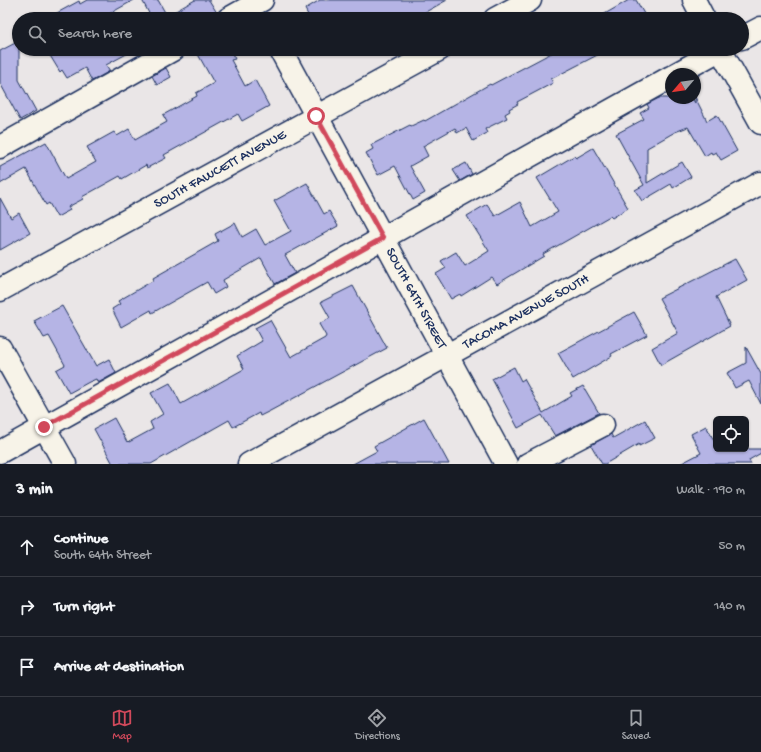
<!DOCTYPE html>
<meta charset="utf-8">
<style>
body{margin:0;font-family:"Gochi Hand",sans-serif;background:#242831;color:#f1f3f6}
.controls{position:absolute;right:12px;bottom:12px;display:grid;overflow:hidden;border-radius:6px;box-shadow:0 1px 3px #0004}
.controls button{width:36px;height:36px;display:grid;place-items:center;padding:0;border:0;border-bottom:1px solid #363941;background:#171b24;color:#f1f3f6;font:20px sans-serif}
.compass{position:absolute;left:665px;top:68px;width:36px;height:36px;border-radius:50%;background:#171b24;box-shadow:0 1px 3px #0004;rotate:241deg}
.stop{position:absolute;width:12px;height:12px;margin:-9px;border:3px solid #d1495b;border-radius:50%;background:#fff}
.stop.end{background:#d1495b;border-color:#fff;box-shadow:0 1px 4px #0008}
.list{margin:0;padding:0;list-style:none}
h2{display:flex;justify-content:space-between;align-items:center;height:52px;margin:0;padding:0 16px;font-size:17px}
h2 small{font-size:13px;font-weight:400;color:#9ea1a6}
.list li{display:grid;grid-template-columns:26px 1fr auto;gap:12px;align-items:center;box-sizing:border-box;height:60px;padding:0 16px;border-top:1px solid #363941}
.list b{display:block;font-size:15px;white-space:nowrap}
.list p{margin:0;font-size:13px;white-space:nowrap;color:#9ea1a6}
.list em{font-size:13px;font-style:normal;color:#9ea1a6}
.icon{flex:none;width:22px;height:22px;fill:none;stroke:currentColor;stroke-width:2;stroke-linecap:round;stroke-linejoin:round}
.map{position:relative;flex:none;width:761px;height:464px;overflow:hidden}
.search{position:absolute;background:#171b24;box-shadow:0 1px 3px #0004;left:12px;right:12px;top:12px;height:44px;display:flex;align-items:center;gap:10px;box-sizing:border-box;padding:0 14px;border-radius:22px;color:#9ea1a6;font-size:15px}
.sheet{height:232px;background:#171b24}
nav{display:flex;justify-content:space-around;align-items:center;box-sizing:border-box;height:56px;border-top:1px solid #363941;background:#171b24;font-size:11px;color:#9ea1a6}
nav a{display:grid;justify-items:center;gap:2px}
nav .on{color:#d1495b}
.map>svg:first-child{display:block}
.building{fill:#b5b4e5;stroke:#1b2f5e}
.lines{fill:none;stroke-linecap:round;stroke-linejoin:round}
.minor-casing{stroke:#1b2f5e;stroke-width:25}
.minor{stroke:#f7f3e8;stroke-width:22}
.route{stroke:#d1495b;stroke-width:5}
.labels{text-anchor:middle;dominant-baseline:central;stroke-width:3.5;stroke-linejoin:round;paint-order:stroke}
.street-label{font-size:14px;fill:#1b2f5e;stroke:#f7f3e8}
</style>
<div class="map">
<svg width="761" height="464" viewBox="0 0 761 464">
<rect width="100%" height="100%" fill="#eae6e7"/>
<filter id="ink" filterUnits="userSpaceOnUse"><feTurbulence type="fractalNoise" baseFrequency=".025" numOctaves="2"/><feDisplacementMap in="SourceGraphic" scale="8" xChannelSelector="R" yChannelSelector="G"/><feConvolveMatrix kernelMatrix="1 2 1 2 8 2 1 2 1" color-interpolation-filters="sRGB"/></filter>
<g filter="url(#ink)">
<g class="building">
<polygon points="87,0 134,0 100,19 46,19 79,1 80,4"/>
<polygon points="142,0 158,0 167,16 195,0 209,0 217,13 206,19 152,19"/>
<polygon points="320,0 447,0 413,19 310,19 305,9"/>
<polygon points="629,0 636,0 647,19 596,19"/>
<polygon points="19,41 19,80 36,111 20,120 0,83 0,51"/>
<polygon points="46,49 136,49 106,65 110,71 92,81 85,68 67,78 62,70 60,72"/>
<polygon points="195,49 230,49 235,59 231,60 245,86 255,80 269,106 242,121 238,114 164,155 166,158 147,168 146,165 122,179 120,176 82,197 83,199 68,207 70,210 57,217 49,203 46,205 26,169 0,184 0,167 46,142 66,179 96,162 87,147 114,132 117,136 129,129 135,140 167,122 163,115 197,96 196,93 214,83"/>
<polygon points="559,49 609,49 551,79 553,83 517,102 518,104 509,109 510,111 505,114 507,118 485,129 487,133 473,141 466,128 457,133 455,128 423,146 428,156 410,166 425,193 413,200 395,166 378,175 366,153 373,149 371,145 410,125 411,126 424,120 425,121 490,84 491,85"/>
<polygon points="166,68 171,77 157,85 152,76"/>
<polygon points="695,97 707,121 717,115 737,151 721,160 716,152 712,154 711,152 705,156 688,127 675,132 647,148 647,183 682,162 691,177 673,188 671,184 642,201 635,190 644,185 616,134 644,119 640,113 649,108 647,104 659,98 692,98 695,103"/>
<polygon points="593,148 628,208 612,218 610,216 543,254 544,256 497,284 491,277 461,296 460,294 451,299 436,274 446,268 441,261 456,252 465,266 489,251 467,216 487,204 495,216 520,202 532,227 558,212 537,178 574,156 576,158"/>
<polygon points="466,163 472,174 460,181 453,170"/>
<polygon points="307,183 324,214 329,211 338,226 285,255 295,273 275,284 261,258 223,280 226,287 214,294 207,282 152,313 151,310 121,327 112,309 120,304 118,301 154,280 153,278 218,241 215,234 235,223 242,237 256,229 265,245 291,231 274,201"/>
<polygon points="0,198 11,218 19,213 30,233 0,250"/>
<polygon points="735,259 747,280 716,297 730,326 661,365 652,348 678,333 659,298"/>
<polygon points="353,286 387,348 270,411 260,416 259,413 233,427 229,420 151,464 113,464 94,429 114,418 127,442 128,441 129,442 153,429 150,422 163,414 151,393 170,383 181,404 244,369 237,356 262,341 255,328 270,320 291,357 325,338 326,336 319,324 330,318 321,302"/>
<polygon points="62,306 96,366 109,359 116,373 98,383 96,379 89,382 69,393 56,370 65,365 49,336 44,338 34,321"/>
<polygon points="634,312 647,335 611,354 612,356 573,379 558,353"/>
<polygon points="746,347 761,374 761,404 749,381 735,388 727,373 746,363"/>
<polygon points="514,367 521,381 524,379 543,413 572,396 570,393 583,386 599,413 555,436 542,415 518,428 492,379"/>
<polygon points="424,418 449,464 353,464 377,451 374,446"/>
<polygon points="645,420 655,438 639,446 639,444 605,464 602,464 591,445 611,434 613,438"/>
<polygon points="706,426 716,444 716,449 761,449 761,453 749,460 751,464 680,464 701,453 691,434"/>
</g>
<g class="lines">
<defs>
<g id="minor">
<polyline points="694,0 704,19"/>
<polyline points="228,19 262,0"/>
<polyline points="495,19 530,0"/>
<polyline points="742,38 761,28"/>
<path id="s1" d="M280 49 506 464"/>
<polyline points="720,49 761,123"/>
<polyline points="676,74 721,49"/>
<polyline points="0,147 174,49"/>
<path id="s2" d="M0 290 440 49"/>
<polyline points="0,348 65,464"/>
<polyline points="0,452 671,77"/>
<path id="s3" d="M249 464 761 183"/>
<polyline points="528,464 603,425"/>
</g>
</defs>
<use href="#minor" class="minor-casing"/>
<use href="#minor" class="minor"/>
</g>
</g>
<g class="lines" filter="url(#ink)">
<polyline class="route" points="44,427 383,238 316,116"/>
</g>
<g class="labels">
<g class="street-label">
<text stroke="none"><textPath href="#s2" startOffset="251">SOUTH FAWCETT AVENUE</textPath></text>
<text stroke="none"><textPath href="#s1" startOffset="284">SOUTH 64TH STREET</textPath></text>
<text stroke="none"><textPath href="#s3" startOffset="316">TACOMA AVENUE SOUTH</textPath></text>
</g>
</g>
</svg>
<div class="controls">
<button><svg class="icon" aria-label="locate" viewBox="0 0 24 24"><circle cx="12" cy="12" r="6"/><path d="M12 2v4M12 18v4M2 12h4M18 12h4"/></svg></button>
</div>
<svg class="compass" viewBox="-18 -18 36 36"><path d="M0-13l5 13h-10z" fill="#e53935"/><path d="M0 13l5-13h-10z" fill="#9ea1a6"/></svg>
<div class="stop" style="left:316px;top:116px"></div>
<div class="stop end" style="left:44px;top:427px"></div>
<div class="search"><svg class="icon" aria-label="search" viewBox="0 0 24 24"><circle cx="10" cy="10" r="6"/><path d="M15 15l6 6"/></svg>Search here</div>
</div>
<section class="sheet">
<h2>3 min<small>Walk · 190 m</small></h2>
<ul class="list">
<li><svg class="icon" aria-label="ahead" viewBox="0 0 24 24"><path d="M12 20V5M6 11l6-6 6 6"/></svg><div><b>Continue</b><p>South 64th Street</p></div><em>50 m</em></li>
<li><svg class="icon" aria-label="right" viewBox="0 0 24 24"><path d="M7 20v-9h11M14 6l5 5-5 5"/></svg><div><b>Turn right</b></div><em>140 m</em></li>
<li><svg class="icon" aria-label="arrive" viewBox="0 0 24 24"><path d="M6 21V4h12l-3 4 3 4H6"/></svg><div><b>Arrive at destination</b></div></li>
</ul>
</section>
<nav>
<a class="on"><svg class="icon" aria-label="map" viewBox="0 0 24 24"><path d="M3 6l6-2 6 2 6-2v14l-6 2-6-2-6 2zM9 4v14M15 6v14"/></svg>Map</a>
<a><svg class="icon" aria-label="directions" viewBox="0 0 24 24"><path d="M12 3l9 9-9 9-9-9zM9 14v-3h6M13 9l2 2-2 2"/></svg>Directions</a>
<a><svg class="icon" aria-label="saved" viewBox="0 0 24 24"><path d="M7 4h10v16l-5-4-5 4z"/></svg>Saved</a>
</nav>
